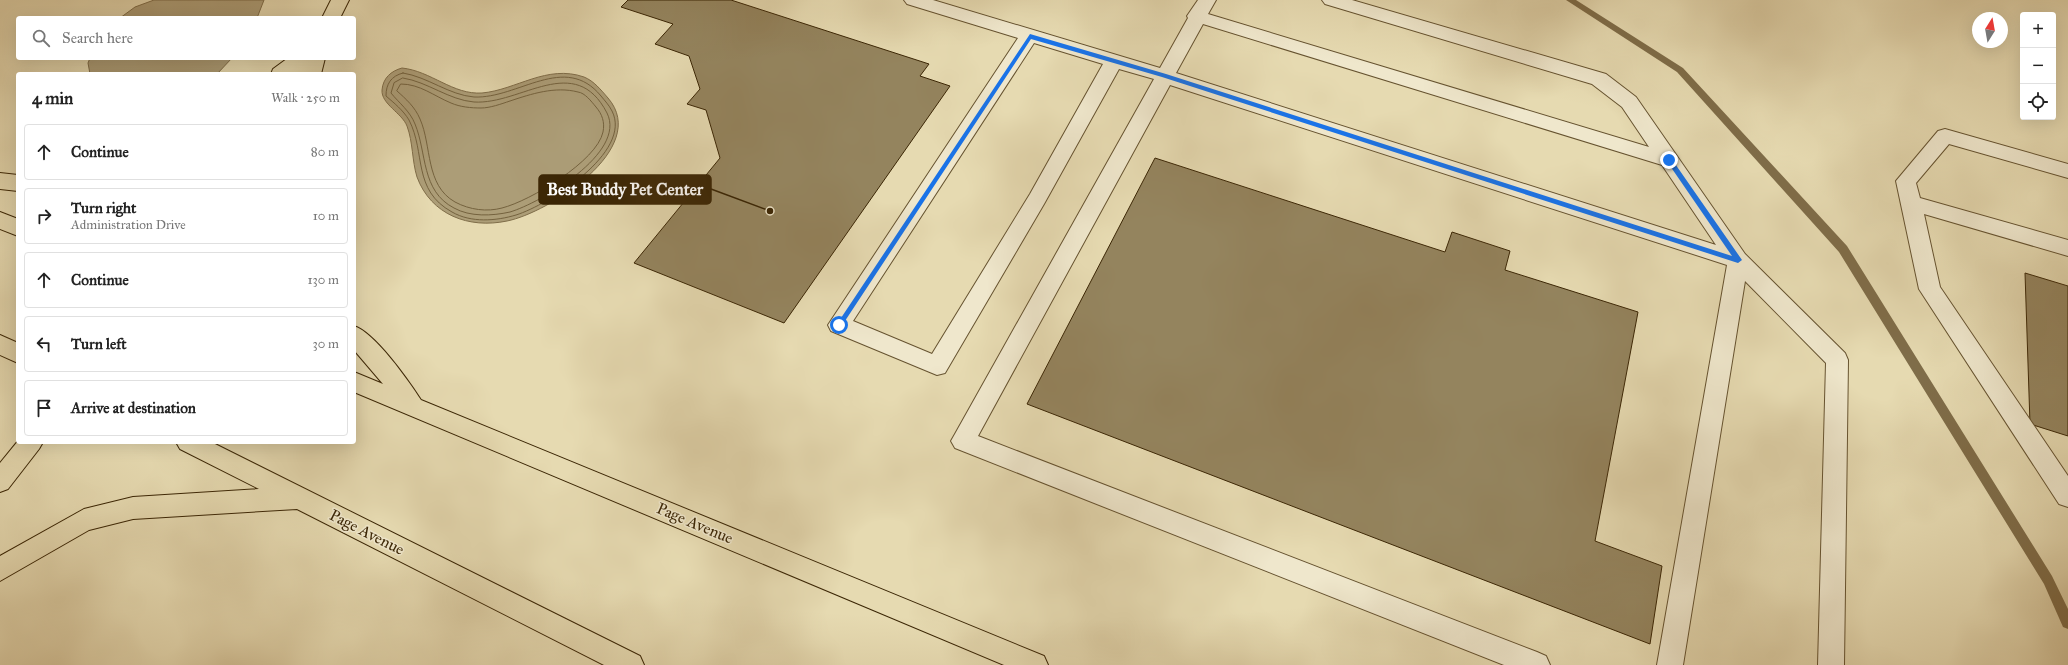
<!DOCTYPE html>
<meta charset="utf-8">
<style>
body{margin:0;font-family:"IM FELL Great Primer",serif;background:#f6f6f6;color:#222}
.controls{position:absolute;right:12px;top:12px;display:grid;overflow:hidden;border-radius:4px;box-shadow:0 4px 16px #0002}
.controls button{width:36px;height:36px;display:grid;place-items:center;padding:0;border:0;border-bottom:1px solid #e0e0e0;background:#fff;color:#222;font:20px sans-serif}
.compass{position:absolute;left:1972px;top:12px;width:36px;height:36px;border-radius:50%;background:#fff;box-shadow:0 4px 16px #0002;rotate:11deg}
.stop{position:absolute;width:12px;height:12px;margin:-9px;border:3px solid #1a73e8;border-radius:50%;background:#fff}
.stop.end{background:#1a73e8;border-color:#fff;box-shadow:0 1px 4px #0008}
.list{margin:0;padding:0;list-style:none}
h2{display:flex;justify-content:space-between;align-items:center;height:52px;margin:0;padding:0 16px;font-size:17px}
h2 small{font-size:13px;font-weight:400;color:#767676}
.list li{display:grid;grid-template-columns:26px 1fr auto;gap:12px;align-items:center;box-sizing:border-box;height:56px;margin:0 8px 8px;padding:0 8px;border:1px solid #e0e0e0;border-radius:4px}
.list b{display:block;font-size:15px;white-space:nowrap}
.list p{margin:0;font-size:13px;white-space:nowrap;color:#767676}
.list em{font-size:13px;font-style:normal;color:#767676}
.icon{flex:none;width:22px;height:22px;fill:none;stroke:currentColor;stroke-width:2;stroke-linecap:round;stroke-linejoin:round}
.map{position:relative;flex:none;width:2068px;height:665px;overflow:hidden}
.search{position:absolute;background:#fff;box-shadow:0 4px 16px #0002;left:16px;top:16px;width:340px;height:44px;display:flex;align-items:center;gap:10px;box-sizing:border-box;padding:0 14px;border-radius:4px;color:#767676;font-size:15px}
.panel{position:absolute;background:#fff;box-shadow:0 4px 16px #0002;left:16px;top:72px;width:340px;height:372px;border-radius:4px}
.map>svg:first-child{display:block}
.water{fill:#ac9d77;stroke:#7f6d49}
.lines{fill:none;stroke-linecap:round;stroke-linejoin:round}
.shore{stroke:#74623e;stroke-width:1}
.stream{fill:#7f6d49;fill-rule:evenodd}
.building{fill:#94845e;stroke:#3b2605}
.minor-casing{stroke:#665330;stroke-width:2}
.major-casing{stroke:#3b2605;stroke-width:2}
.highway-casing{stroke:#3b2605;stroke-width:2}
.minor{fill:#efe7cc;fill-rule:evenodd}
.major{fill:#e6dab1;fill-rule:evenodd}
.highway{fill:#e6dab1;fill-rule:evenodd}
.route{fill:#1a73e8}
.labels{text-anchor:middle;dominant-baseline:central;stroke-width:3;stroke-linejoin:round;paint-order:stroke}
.street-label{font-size:16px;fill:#3b2605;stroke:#efe7cc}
.leader{fill:none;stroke:#3b2605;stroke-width:1.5}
.callout-dot{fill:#3b2605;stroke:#efe7cc;stroke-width:1.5}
.callout{fill:#3b2605;stroke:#3b2605;stroke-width:1.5}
.callout-label{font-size:17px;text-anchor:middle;font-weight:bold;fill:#fff}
</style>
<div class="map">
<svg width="2068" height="665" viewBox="0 0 2068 665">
<rect width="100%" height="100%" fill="#e6dab1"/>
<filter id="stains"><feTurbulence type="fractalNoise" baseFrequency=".005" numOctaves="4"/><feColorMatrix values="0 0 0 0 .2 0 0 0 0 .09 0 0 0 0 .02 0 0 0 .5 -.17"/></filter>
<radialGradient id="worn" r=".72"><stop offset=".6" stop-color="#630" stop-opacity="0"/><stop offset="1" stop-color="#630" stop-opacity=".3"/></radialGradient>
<g class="water">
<polygon points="154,0 264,0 257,18 120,18 135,7"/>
<polygon points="90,58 232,58 217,74 90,74 88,63"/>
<path d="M402 68C431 71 453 95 482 93 516 90 547 64 584 77 594 81 601 90 608 98 651 148 548 213 507 221 469 229 431 215 417 177 412 161 413 142 407 126 402 113 381 104 382 90 383 78 391 71 402 68Z"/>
</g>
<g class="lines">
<g class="shore">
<path d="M403 73C428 77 449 95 474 97 518 99 565 52 601 96 605 101 609 105 612 111 633 152 548 205 516 215 496 221 471 223 452 212 412 190 426 153 409 120 403 110 394 103 386 96 386 84 391 76 403 73Z"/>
<path d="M403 78C428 82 449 100 474 102 521 105 575 51 607 113 627 153 540 203 510 212 492 216 470 217 454 208 421 191 427 153 415 124 410 111 399 103 391 93L394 83Z"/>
<path d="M401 84C420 84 434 96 451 103 460 107 471 108 481 108 490 108 501 104 510 101 531 94 555 86 578 92 585 93 591 101 596 107 602 114 605 122 603 132 597 161 530 201 502 208 487 212 470 210 455 202 425 185 432 146 420 119 415 107 406 99 397 91Z"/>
</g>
<polygon class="stream" points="1566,0 1576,0 1683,68 1847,246 2052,576 2068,609 2068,629 2063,627 2044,584 1839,252 1677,72"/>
</g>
<g class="building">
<polygon points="628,0 731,0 929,64 920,76 950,86 784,323 634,263 720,158 706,110 687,104 700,89 689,56 655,44 673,24 621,7"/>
<polygon points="1155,158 1445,252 1452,232 1510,251 1505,270 1638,312 1595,541 1662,566 1650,644 1027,404"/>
<polygon points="2025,273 2068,286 2068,436 2030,424"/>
</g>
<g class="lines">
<defs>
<g id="minor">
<path d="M904 0H933L1160 68 1188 18 1187 16 1198 0H1216L1208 14 1649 147 1622 107 1592 84 1325 4 1322 0H1352L1606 74 1636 97 1745 254 1845 353 1848 360 1844 665H1818L1826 363 1745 281 1683 665H1657L1727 265 1170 85 978 436 1537 652 1546 656 1550 665H1504L955 448 951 441 955 434 1154 79 1119 69 1044 204 945 373 937 375 831 331 828 325 1018 38 907 4ZM1203 24 1662 165 1716 245 1176 73ZM1034 43 1103 64 1030 194 932 354 853 321Z"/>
<polygon points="1945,129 2068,164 2068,178 1949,144 1916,183 1920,198 2068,240 2068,256 1924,214 1940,287 2068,476 2068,507 2059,504 1919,289 1896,181 1938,131"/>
</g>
<g id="major">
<polygon points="331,0 349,0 340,18 322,18"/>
<polygon points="301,58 319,58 309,74 291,74"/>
<polygon points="18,441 43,442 39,449 8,489 0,492 0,463"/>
</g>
<g id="highway">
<polygon points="288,58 325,58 321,74 303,74 305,64 293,74 271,74 273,69"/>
<polygon points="0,173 18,175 18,191 0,189"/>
<polygon points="0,212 18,219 18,236 0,229"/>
<path d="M354 326C375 333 408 380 421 400L1044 656 1048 665H1004L354 392V372L383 384 354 350Z"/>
<polygon points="0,335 18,343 18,363 0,355"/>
<polygon points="176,442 211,442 640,656 644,665 604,665 297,509 133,519 89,530 0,581 0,556 84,509 133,497 259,489 180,449"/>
</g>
</defs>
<use href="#minor" class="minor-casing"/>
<use href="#major" class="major-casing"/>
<use href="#highway" class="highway-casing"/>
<use href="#minor" class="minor"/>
<use href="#major" class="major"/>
<use href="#highway" class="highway"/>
</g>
<polygon class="route" points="1030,34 1166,74 1732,256 1666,160 1671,158 1742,260 1738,263 1162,77 1031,39 841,327 837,327 837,324"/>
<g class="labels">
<g class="street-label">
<text transform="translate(695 523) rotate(23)">Page Avenue</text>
<text transform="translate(367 532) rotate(27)">Page Avenue</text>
</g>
</g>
<path class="leader" d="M770 211L711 189"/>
<circle class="callout-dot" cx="770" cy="211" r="4"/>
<rect class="callout" x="539" y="175" width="172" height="29" rx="4"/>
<g class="callout-label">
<text x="625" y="195">Best Buddy Pet Center</text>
</g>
<rect width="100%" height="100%" filter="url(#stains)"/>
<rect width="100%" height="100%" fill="url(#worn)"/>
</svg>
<div class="controls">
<button>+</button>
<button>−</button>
<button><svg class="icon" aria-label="locate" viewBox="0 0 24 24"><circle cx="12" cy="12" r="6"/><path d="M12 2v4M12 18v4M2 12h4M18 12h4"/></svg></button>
</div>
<svg class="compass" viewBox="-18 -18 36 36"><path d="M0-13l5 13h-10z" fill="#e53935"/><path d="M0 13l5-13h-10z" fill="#767676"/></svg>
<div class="stop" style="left:839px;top:325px"></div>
<div class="stop end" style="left:1669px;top:160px"></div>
<div class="search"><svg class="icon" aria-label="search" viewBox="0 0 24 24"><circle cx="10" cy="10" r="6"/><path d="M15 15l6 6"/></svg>Search here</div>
<section class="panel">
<h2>4 min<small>Walk · 250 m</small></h2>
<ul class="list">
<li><svg class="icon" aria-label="ahead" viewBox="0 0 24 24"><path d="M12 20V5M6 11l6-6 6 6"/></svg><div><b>Continue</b></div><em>80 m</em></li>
<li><svg class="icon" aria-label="right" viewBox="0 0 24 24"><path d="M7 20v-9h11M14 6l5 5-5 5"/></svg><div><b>Turn right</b><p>Administration Drive</p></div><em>10 m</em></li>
<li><svg class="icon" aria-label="ahead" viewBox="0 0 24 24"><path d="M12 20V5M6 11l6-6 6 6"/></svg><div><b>Continue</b></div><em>130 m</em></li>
<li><svg class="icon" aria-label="left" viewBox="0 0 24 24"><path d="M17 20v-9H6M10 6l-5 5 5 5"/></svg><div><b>Turn left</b></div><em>30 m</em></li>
<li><svg class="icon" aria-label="arrive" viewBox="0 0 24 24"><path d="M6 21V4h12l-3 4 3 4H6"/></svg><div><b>Arrive at destination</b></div></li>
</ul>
</section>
</div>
